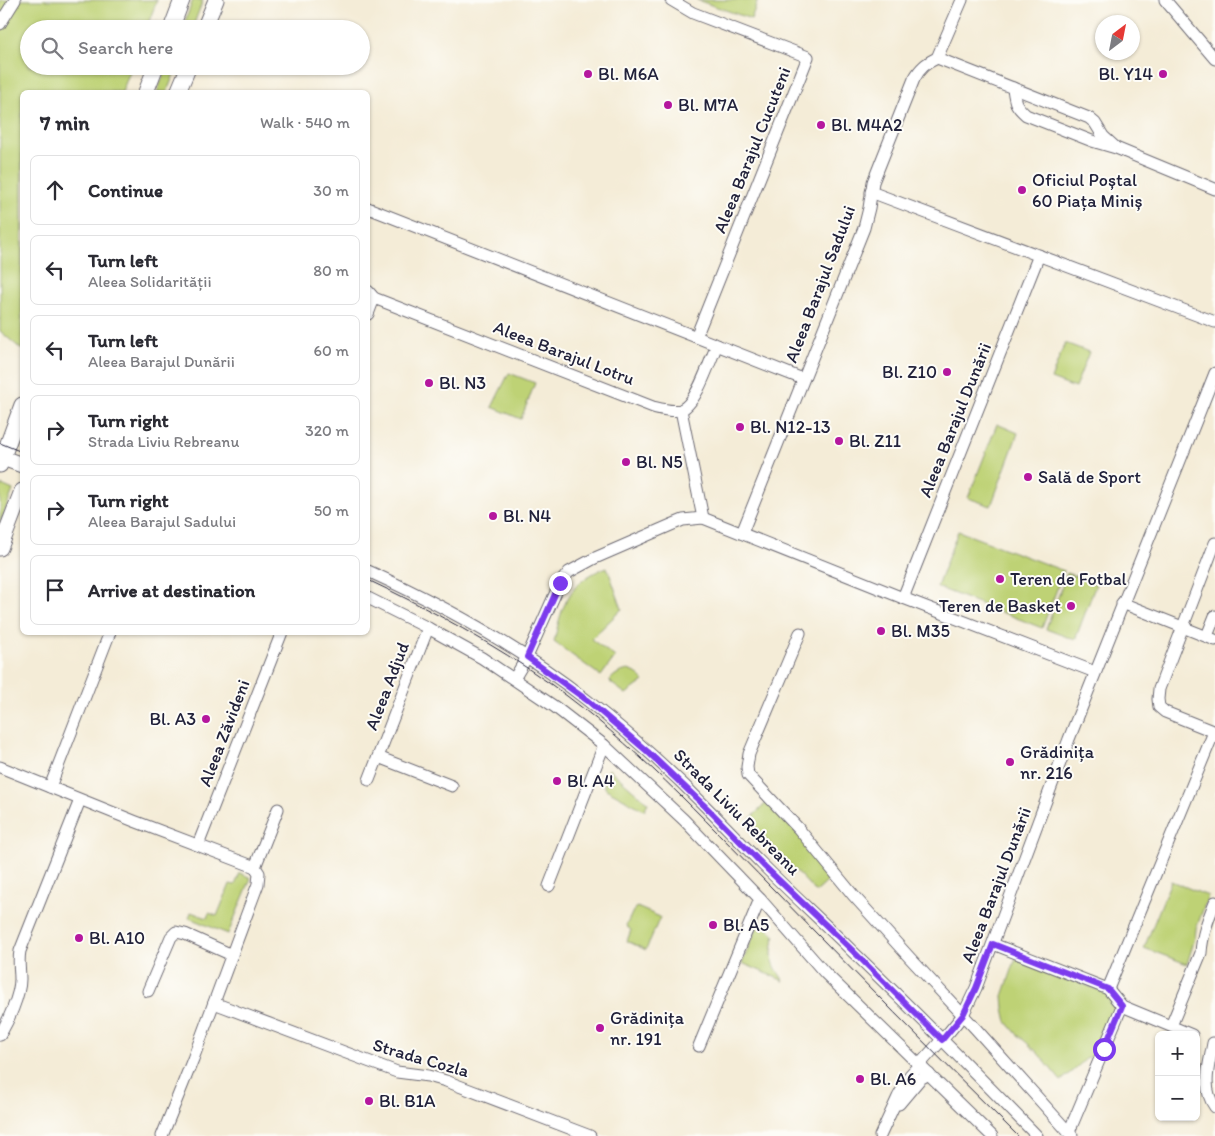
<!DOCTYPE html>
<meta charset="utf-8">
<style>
body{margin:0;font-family:Itim,sans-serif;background:#f2f2f3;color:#2b2b33}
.controls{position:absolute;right:15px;bottom:15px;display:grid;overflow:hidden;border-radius:8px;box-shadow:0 1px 4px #0004}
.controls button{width:45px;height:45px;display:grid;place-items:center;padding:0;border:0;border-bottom:1px solid #e1e1e2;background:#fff;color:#2b2b33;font:25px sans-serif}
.compass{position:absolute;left:1095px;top:15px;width:45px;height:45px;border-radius:50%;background:#fff;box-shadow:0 1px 4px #0004;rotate:32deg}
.stop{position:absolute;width:15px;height:15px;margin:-11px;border:4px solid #7c3aed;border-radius:50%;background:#fff}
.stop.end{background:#7c3aed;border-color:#fff;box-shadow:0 1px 5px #0008}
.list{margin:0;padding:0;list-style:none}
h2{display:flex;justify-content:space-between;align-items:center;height:65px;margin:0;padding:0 20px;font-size:21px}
h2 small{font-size:16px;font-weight:400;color:#7c7c81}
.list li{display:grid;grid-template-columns:32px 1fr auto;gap:15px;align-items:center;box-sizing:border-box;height:70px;margin:0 10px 10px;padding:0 10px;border:1px solid #e1e1e2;border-radius:8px}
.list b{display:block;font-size:19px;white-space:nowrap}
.list p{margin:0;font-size:16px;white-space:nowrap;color:#7c7c81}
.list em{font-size:16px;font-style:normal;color:#7c7c81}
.icon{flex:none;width:28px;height:28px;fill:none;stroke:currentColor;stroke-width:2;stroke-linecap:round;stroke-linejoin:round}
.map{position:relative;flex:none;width:1215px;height:1136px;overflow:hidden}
.search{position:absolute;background:#fff;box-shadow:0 1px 4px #0004;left:20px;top:20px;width:350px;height:55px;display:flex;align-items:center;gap:12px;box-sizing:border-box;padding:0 18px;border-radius:28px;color:#7c7c81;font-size:19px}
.panel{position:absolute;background:#fff;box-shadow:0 1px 4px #0004;left:20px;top:90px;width:350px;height:545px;border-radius:8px}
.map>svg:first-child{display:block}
.green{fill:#bed275;stroke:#707a58}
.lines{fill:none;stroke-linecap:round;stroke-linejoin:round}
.minor-casing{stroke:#6c6972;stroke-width:13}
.major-casing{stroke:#6c6972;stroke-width:17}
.minor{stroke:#fff;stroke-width:11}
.major{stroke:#fff;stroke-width:15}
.tram{stroke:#22223b;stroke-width:1}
.route{stroke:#7c3aed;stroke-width:6}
.poi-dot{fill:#b5179e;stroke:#fdfcf7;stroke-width:2}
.labels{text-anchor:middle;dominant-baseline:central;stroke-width:4;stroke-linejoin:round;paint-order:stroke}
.poi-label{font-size:18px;fill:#22223b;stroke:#fdfcf7;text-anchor:start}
.street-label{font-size:18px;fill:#22223b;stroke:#fdfcf7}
</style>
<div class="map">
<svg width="1215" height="1136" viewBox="0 0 1215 1136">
<rect width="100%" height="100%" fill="#fdfcf7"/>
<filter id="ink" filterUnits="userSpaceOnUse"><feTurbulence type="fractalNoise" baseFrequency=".02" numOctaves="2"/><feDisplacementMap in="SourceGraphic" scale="10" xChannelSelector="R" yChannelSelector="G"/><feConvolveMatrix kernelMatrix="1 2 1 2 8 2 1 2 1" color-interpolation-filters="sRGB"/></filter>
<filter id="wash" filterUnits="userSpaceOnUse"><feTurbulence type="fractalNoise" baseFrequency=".0096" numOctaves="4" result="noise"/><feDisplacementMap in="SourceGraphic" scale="20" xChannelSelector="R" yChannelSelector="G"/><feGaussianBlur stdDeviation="1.12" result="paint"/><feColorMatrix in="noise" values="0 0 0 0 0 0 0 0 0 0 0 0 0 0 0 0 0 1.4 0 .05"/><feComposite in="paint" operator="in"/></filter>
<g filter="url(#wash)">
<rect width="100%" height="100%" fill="#f4ecd7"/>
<g class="green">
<polygon points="0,0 157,0 146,29 29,29 29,66 132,66 122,92 22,92 22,350 0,331"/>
<polygon points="193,0 203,0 192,29 182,29"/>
<polygon points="697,0 758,0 751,19"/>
<polygon points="167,66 177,66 167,92 157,92"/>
<polygon points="1065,343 1089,352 1075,388 1051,379"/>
<polygon points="509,373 535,383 521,419 492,407"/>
<polygon points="997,424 1018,433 991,506 968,498"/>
<polygon points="2,485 13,490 0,524 0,489"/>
<polygon points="958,531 1064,571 1042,628 937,587"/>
<path d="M607 567 622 609 591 639 615 657 601 676 554 642C562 605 568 582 607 567Z"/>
<polygon points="1067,573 1096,584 1075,640 1046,629"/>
<path d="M628 670 636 673 644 681 626 694 611 683 610 680C615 674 620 672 628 670Z"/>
<polygon points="609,769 648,803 644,810 606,789 604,785 605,778"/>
<polygon points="768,801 835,875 816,892 748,821"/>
<polygon points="240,873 251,878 228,934 189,918 191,912 207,918 209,913 217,916 230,884 235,885"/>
<polygon points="1171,881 1208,896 1196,929 1195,938 1187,964 1144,948"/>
<polygon points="637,907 660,917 646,950 627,941 631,930 626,926 633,911"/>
<path d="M760 920 775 936C769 957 772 964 784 981L742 963Z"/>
<polygon points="1016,958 1104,992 1118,1006 1098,1056 1095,1055 1087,1058 1061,1081 1037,1052 1017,1034 1007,1022 1004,1008 1003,996"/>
</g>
</g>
<g filter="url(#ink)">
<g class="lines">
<defs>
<g id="minor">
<polyline points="671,0 693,13 808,57 696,337"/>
<polyline points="1165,0 1215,59"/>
<polyline points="0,24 15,0"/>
<polyline points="937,58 1089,118 1095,123 1103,136 1114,146"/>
<path d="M1013 88C1015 103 1015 105 1026 115L1092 141 1116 148 1215 189"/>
<polyline points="871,192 1215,322"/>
<polyline points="368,208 803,379"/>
<path d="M368 291 374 298 653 407C661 409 671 412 680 410 696 406 710 360 717 345"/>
<polyline points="368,314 374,298"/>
<polyline points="681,410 703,518"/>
<path d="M742 533 864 228 869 208 873 182 914 79C920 68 926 63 937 58L962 0"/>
<polyline points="1215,543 1159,689 1158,699 1159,707 1165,712 1215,732"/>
<path d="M368 571C445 606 521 648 588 701 631 735 672 772 710 811 728 829 745 847 763 865 792 894 823 922 852 951 915 1011 976 1074 1037 1136"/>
<polyline points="368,598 428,628 482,658 555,707 604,745 684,820 760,899 825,973 992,1136"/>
<polyline points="903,598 1039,255"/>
<polyline points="1122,603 1215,640"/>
<polyline points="800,633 749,754 747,767 748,775 798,828 853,895 909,957 976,1029 1072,1136"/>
<polyline points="1207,636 1215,616"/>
<polyline points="514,679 527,657 560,583 569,572 595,558 671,525 683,520 703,518 903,598 1095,672"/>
<polyline points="378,757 452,786"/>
<polyline points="0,767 134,821 255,867"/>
<polyline points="369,780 428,628"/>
<polyline points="50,787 110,632"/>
<polyline points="198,845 282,632"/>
<polyline points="255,867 278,809"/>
<polyline points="549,886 604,745"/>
<polyline points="993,944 1108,989 1122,1006 1192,1035"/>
<polyline points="1108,989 1214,732"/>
<polyline points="148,991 171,937 176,932 185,934 232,955"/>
<polyline points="214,1003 397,1072 428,1076 446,1081 590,1136"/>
<path d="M1171 1026 1201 953C1202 935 1208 919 1215 902"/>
<path d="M0 1035C8 1021 20 996 20 979 20 970 18 961 20 951L80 800"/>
<path d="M1213 1043C1209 1066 1201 1088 1215 1107"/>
<polyline points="699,1046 760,899"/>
<polyline points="899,1104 920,1079 929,1074"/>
<polyline points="1069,1132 1122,1006"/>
<polyline points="162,1136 193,1059 258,884 259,873 255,867"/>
<polyline points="880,1136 898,1097 910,1075 949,1032 963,1015 976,988 1069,739 1215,373"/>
</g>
<g id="major">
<polyline points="171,29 182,0"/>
<polyline points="204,29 216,0"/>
<polyline points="146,92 156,66"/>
<polyline points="178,92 189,66"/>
<polyline points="0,457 22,465"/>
<polyline points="0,465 22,405"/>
<polyline points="0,548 22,491"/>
</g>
</defs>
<use href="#minor" class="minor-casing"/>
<use href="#major" class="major-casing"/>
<use href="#minor" class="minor"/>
<use href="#major" class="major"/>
<g class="tram">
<polyline points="0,443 22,452"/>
<path d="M368 580C432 610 494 644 552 685 633 743 701 816 771 887 853 971 935 1054 1018 1136"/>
</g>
</g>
</g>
<g class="lines" filter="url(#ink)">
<polyline class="route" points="560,583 527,657 588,701 648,752 710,811 763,865 854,952 942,1040 963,1015 976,988 993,944 1108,989 1122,1006 1104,1049"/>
</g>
<g class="poi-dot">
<circle cx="588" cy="74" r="5"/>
<circle cx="1163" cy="74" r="5"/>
<circle cx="668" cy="105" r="5"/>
<circle cx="821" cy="125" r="5"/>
<circle cx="1022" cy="190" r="5"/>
<circle cx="947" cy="372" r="5"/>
<circle cx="429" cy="383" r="5"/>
<circle cx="740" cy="427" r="5"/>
<circle cx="839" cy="441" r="5"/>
<circle cx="626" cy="462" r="5"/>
<circle cx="1028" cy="477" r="5"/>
<circle cx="493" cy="516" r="5"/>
<circle cx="1000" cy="579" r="5"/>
<circle cx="1071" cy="606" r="5"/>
<circle cx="881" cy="631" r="5"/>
<circle cx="206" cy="719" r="5"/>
<circle cx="1010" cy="762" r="5"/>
<circle cx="557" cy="781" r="5"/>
<circle cx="713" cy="925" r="5"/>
<circle cx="79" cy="938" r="5"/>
<circle cx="600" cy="1028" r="5"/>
<circle cx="860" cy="1079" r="5"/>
<circle cx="369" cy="1101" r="5"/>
</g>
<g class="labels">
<g class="poi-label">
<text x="598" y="74">Bl. M6A</text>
<text x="1153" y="74" text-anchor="end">Bl. Y14</text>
<text x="678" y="105">Bl. M7A</text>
<text x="831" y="125">Bl. M4A2</text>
<text x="1032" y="180">Oficiul Poștal<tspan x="1032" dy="21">60 Piața Miniș</tspan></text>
<text x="937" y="372" text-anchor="end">Bl. Z10</text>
<text x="439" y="383">Bl. N3</text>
<text x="750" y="427">Bl. N12-13</text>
<text x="849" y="441">Bl. Z11</text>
<text x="636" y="462">Bl. N5</text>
<text x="1038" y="477">Sală de Sport</text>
<text x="503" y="516">Bl. N4</text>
<text x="1010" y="579">Teren de Fotbal</text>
<text x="1061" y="606" text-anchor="end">Teren de Basket</text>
<text x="891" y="631">Bl. M35</text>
<text x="196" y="719" text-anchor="end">Bl. A3</text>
<text x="1020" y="752">Grădinița<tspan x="1020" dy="21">nr. 216</tspan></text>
<text x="567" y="781">Bl. A4</text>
<text x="723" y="925">Bl. A5</text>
<text x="89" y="938">Bl. A10</text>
<text x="610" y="1018">Grădinița<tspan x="610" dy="21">nr. 191</tspan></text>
<text x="870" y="1079">Bl. A6</text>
<text x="379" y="1101">Bl. B1A</text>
</g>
<g class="street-label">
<text transform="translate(752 150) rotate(-68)">Aleea Barajul Cucuteni</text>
<text transform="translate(820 284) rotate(-69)">Aleea Barajul Sadului</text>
<text transform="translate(564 353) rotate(21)">Aleea Barajul Lotru</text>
<text transform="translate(955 420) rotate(-68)">Aleea Barajul Dunării</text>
<text transform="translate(387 686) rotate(-69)">Aleea Adjud</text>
<text transform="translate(224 733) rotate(-69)">Aleea Zăvideni</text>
<text transform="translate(737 812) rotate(45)">Strada Liviu Rebreanu</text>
<text transform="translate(996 885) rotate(-69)">Aleea Barajul Dunării</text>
<text transform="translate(421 1058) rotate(16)">Strada Cozla</text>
</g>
</g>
</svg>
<div class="controls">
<button>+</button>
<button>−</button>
</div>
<svg class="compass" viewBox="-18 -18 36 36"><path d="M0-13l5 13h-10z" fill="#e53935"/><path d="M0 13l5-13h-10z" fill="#7c7c81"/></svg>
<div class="stop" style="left:1104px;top:1049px"></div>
<div class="stop end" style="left:560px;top:583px"></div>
<div class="search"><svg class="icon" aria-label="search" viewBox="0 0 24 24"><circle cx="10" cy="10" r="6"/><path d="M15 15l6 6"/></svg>Search here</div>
<section class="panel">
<h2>7 min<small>Walk · 540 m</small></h2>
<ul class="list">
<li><svg class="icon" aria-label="ahead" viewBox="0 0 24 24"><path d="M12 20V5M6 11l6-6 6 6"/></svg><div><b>Continue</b></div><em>30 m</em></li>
<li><svg class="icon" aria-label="left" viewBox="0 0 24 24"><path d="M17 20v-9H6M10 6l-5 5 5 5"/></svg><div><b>Turn left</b><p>Aleea Solidarității</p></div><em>80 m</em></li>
<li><svg class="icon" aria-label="left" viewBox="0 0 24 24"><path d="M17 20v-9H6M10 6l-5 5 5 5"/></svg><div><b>Turn left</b><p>Aleea Barajul Dunării</p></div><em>60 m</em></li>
<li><svg class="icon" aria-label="right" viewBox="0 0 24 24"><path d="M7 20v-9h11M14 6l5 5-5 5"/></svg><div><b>Turn right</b><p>Strada Liviu Rebreanu</p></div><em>320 m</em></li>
<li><svg class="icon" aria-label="right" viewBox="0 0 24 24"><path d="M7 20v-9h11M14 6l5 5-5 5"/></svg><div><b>Turn right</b><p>Aleea Barajul Sadului</p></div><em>50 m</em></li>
<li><svg class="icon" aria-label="arrive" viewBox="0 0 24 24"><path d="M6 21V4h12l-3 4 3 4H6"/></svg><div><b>Arrive at destination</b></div></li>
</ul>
</section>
</div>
